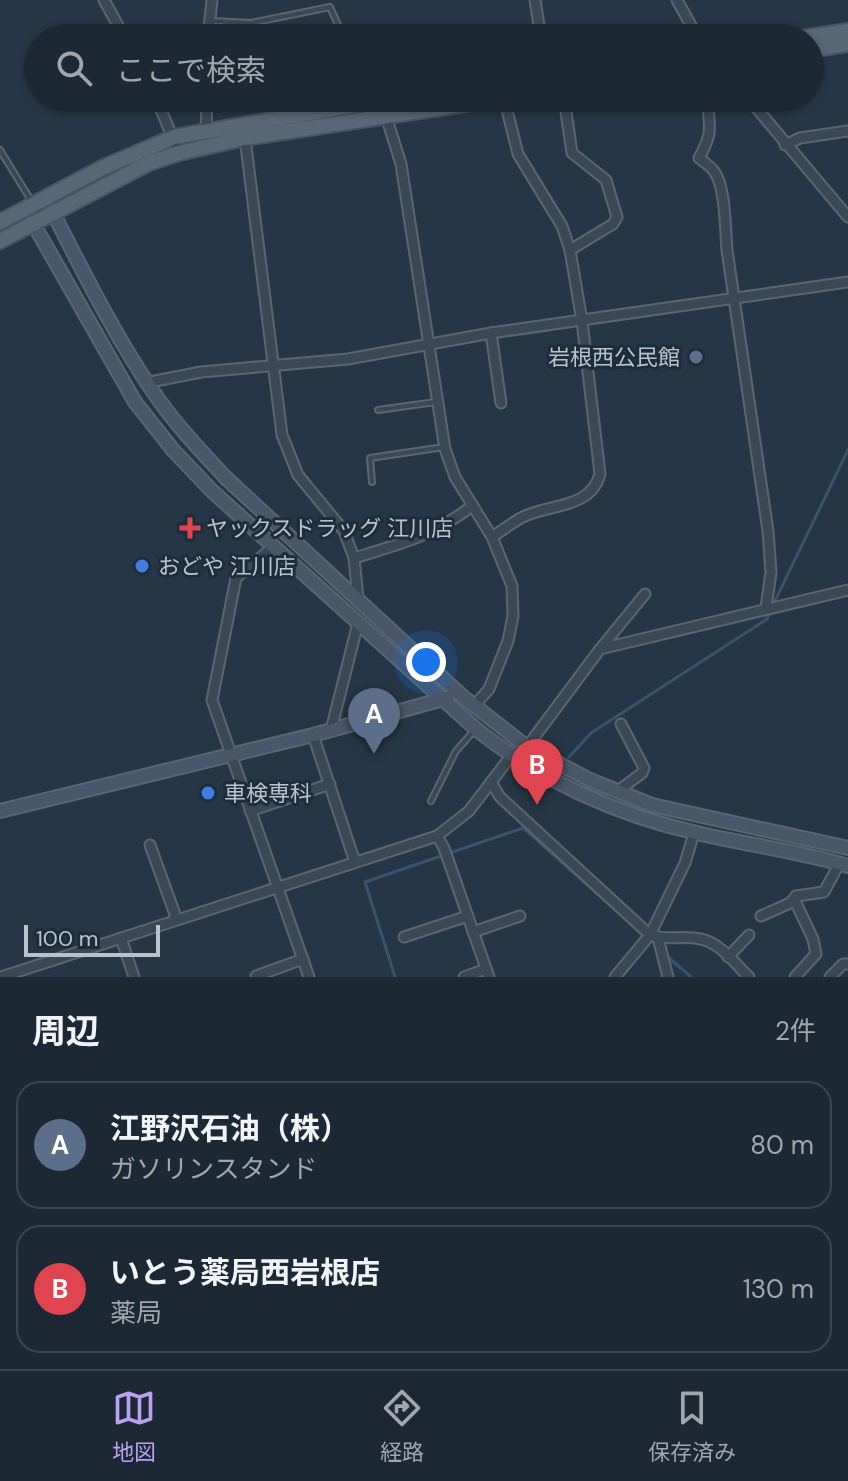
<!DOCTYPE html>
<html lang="ja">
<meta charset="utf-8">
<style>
body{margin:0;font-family:"DM Sans","Noto Sans JP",sans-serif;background:#25313c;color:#f1f3f6}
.scale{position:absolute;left:24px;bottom:20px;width:136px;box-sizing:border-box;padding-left:8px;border:4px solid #b8c3ce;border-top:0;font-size:22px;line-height:28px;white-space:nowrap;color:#b8c3ce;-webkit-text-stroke:6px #1e2d3b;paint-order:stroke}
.you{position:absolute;left:426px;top:662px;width:28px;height:28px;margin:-20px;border:6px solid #fff;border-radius:50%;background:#1a73e8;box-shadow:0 0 0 12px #1a73e833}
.badge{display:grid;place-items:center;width:52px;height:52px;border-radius:50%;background:#bca0f2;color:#fff;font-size:26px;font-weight:700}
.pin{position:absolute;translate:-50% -66px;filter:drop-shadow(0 2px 4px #0008)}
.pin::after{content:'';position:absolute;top:42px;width:28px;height:24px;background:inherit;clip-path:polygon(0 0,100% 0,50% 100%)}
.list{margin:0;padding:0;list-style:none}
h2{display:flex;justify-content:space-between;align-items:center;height:104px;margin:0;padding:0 32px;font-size:34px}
h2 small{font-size:26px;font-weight:400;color:#a0a6ac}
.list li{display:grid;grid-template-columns:52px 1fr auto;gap:24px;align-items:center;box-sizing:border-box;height:128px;margin:0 16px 16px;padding:0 16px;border:2px solid #3a454f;border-radius:24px}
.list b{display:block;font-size:30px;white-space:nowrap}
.list p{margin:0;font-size:26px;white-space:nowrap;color:#a0a6ac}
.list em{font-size:26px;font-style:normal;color:#a0a6ac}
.icon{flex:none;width:44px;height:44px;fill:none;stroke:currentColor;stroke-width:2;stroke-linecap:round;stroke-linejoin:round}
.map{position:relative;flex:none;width:848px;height:977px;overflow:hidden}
.search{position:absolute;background:#1c2934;box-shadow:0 2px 6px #0004;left:24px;right:24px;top:24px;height:88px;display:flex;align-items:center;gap:20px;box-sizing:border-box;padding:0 28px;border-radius:44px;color:#a0a6ac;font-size:30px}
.sheet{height:392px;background:#1c2934}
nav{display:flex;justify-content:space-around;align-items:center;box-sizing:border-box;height:112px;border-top:2px solid #3a454f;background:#1c2934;font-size:22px;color:#a0a6ac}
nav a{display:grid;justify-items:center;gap:4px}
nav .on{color:#bca0f2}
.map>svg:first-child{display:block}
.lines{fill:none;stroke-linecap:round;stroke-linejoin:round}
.stream{stroke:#37546e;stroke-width:3}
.lane-casing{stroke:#596672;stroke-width:8}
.street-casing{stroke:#596672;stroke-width:13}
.secondary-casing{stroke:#596672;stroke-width:16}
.primary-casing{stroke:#475461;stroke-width:18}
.lane{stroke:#3a4855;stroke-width:4}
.street{stroke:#3a4855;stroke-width:9}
.secondary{stroke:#485769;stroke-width:12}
.primary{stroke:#586775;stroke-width:14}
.service-dot{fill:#5c6f8a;stroke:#1e2d3b;stroke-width:3}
.health-dot{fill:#e0444e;stroke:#1e2d3b;stroke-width:3}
.shop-dot{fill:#3f7fe0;stroke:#1e2d3b;stroke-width:3}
.labels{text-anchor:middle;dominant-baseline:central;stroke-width:6;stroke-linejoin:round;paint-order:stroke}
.poi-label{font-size:22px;fill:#b8c3ce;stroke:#1e2d3b;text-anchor:start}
</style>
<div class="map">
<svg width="848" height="977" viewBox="0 0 848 977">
<rect width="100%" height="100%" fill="#253746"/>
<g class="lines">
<g class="stream">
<polyline points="773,605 848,450"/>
<polyline points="569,757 591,733 767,619 770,612"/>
<polyline points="667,956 691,977"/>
<polyline points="395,977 365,882 523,828 640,932"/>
</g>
<defs>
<g id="lane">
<polyline points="213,21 251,23 330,7 344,38"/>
<polyline points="0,150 32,202"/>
<polyline points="378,410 436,402"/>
<polyline points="372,482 370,458 444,447"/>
<polyline points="431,801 456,751 473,732"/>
</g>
<g id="street">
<polyline points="104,0 125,38"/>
<polyline points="535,0 541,38"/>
<polyline points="677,0 698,38"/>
<polyline points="208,38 212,0"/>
<polyline points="156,98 179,153"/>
<polyline points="564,98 572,153 606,180 617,217 613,224 570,250"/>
<path d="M708 98C708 128 715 129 699 158 704 162 710 166 714 171 726 188 725 229 727 250L768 531 771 572 766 608"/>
<polyline points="748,98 848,217"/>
<polyline points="386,116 401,164 445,449 455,477 492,537 512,586 513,616 508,641 489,689 474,706"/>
<polyline points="206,131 207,98"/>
<polyline points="245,138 282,435 298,475 344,531 354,558 358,598"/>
<polyline points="785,145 800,138 848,131"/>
<polyline points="491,333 501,403"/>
<polyline points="149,385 155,381 201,372 348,359 491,333 848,282"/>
<path d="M492 537C503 530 514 521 525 516 552 504 591 508 600 474L582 321 570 250 562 226 518 154 504 98"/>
<polyline points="273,547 236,578 212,700 309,977"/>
<path d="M354 558C400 544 433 536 472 506"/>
<polyline points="600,649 645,594"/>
<polyline points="331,730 358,623"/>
<polyline points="313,735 355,862"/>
<path d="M491 782 500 797 650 935C666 941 683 935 700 939 720 942 735 964 749 977"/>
<polyline points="618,791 642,773 644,768 621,724"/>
<polyline points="250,811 330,784"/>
<polyline points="437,836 444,848 489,977"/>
<polyline points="150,845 177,920"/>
<polyline points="761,916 790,903 796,896"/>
<polyline points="473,932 520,916"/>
<polyline points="404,937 468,916"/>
<polyline points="121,938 134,977"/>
<polyline points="658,938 668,977"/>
<polyline points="728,957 749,935"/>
<polyline points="256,976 303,959"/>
<polyline points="1,977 437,836 469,811 511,756 527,747 600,649 848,590"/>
<polyline points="464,977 486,969"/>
<polyline points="615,977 650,935 685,863 694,833"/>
<polyline points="795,977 816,954 813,939 795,901 796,896 824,892 839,864"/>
<polyline points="830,977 843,964 848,964"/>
</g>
<g id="secondary">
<path d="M45 197C79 263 112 332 154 393 175 424 201 451 226 478L462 696 527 747 590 780 652 805 848 848"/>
<path d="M25 209 135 402 173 450 212 491 476 729C540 780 617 815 697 833 747 845 799 851 848 866"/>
<polyline points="0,811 313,735 447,698"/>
</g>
<g id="primary">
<polyline points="802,38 848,31"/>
<polyline points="810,50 848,44"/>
<polyline points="0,222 102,168 174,137 395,98"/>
<polyline points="0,241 149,163 179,153 245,138 504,98"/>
</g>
</defs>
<use href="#lane" class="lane-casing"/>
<use href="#street" class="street-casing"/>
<use href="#secondary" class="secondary-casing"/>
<use href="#primary" class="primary-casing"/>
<use href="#lane" class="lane"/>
<use href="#street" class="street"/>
<use href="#secondary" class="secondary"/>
<use href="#primary" class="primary"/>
</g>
<circle class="service-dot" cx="696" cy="357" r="8"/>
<path class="health-dot" d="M186 516h8v8h8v8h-8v8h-8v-8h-8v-8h8z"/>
<g class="shop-dot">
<circle cx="142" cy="566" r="8"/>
<circle cx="208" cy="793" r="8"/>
</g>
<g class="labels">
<g class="poi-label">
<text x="680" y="357" text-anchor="end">岩根西公民館</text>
<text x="206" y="528">ヤックスドラッグ 江川店</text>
<text x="158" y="566">おどや 江川店</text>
<text x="224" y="793">車検専科</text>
</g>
</g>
</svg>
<div class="scale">100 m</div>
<div class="you"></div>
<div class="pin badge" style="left:374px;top:754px;background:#5c6f8a">A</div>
<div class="pin badge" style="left:537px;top:805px;background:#e0444e">B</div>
<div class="search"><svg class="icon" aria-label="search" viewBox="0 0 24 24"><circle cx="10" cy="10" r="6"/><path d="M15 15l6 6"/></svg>ここで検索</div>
</div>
<section class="sheet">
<h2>周辺<small>2件</small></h2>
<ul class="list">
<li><span class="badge" style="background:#5c6f8a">A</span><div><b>江野沢石油（株）</b><p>ガソリンスタンド</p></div><em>80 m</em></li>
<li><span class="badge" style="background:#e0444e">B</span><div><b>いとう薬局西岩根店</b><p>薬局</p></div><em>130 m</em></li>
</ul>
</section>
<nav>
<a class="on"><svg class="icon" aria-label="map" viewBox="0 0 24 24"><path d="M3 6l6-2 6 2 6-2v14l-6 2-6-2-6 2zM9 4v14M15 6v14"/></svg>地図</a>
<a><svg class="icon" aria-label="directions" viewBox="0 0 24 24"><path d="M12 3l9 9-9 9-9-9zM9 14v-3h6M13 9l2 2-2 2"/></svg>経路</a>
<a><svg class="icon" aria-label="saved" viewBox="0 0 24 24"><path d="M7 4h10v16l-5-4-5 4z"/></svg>保存済み</a>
</nav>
